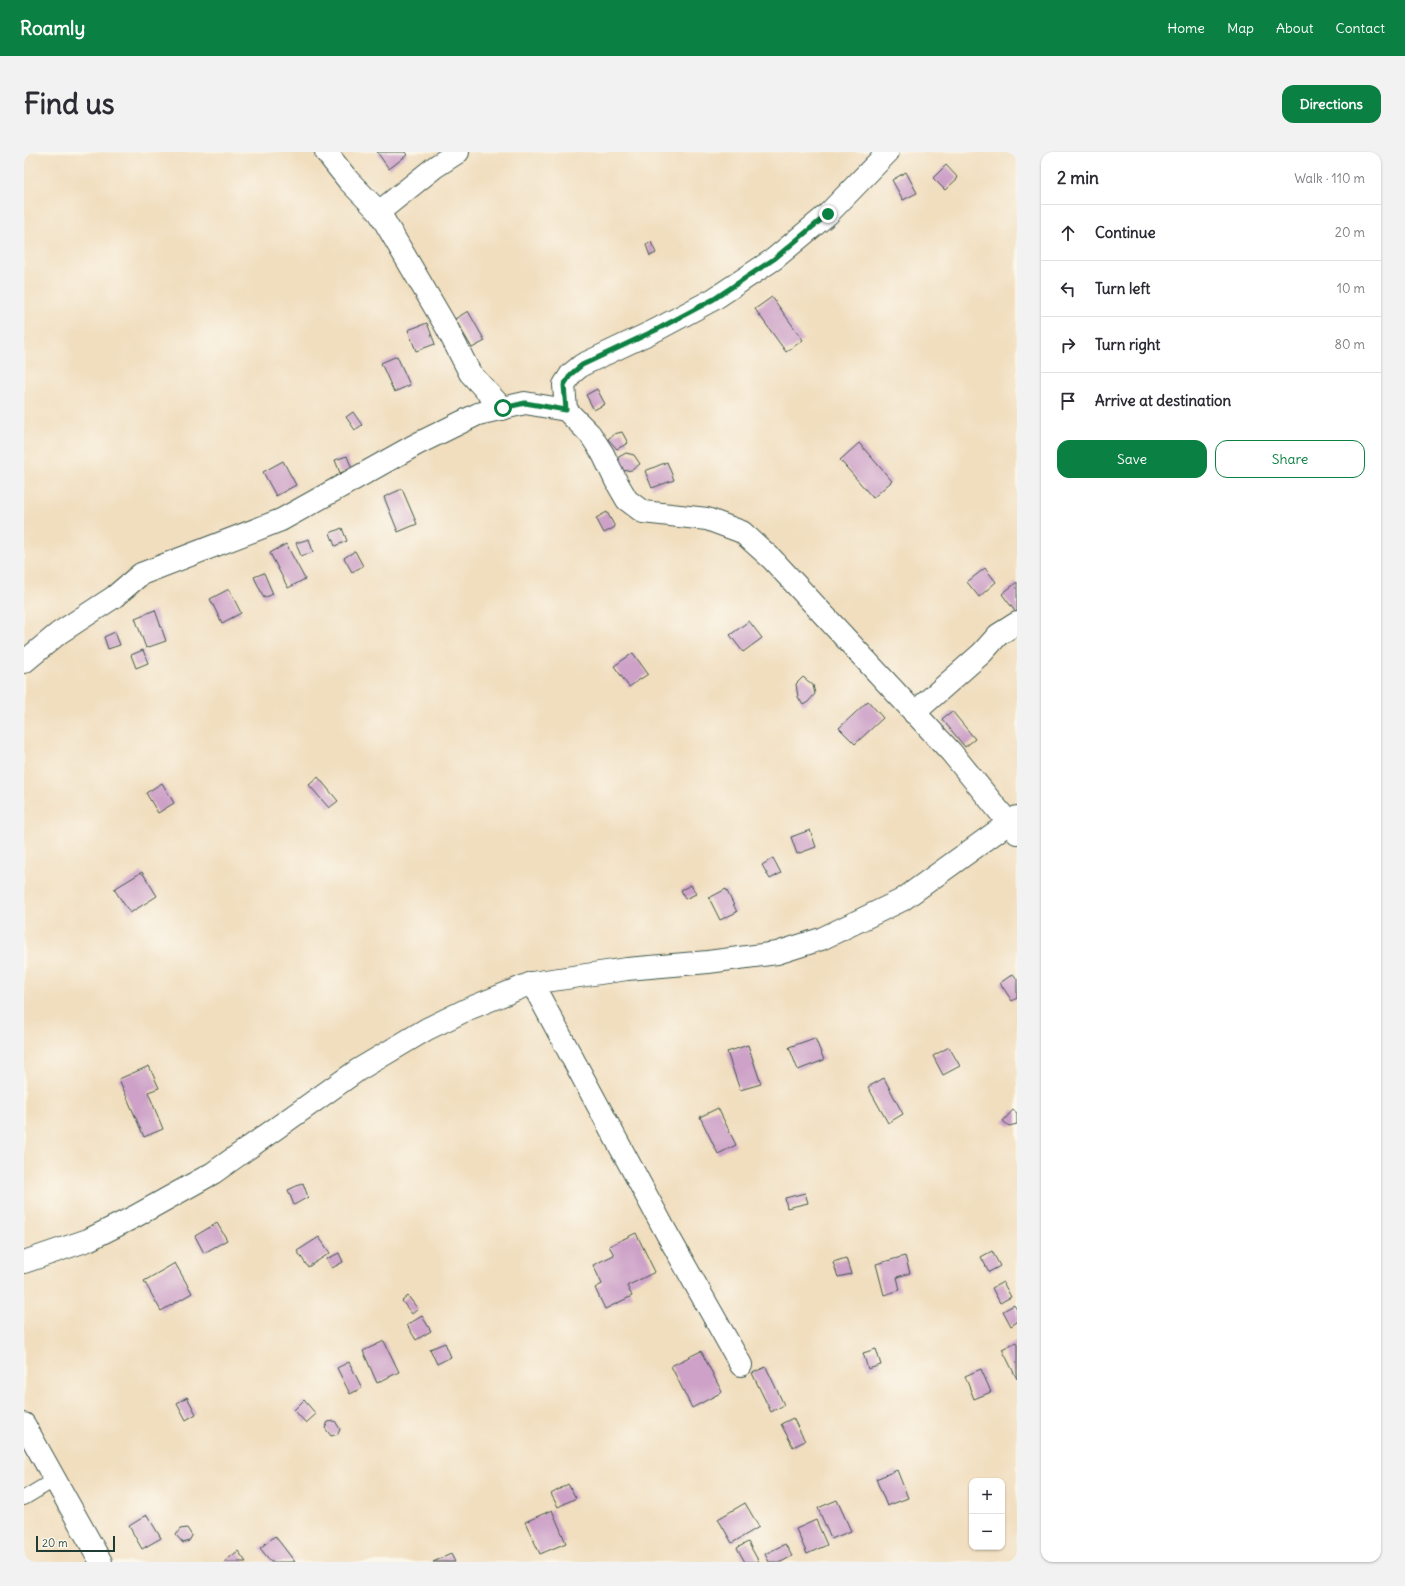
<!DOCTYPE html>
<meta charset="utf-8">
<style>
body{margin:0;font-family:Delius,sans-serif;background:#f2f2f3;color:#2b2b33}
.controls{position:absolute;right:12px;bottom:12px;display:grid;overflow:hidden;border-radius:8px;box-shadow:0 1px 3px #0004}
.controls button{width:36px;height:36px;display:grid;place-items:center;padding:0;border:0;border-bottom:1px solid #e1e1e2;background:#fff;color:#2b2b33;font:20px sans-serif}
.scale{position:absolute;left:12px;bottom:10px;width:79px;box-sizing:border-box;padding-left:4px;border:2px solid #1f3d34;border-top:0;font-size:11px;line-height:14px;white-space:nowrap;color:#1f3d34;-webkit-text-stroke:3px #fbf7ec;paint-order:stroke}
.stop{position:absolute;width:12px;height:12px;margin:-9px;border:3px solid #0b8043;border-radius:50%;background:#fff}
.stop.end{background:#0b8043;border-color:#fff;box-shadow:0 1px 4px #0008}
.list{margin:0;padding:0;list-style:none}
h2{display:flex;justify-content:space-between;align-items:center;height:52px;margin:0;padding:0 16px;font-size:17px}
h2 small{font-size:13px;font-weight:400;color:#7c7c81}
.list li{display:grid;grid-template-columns:26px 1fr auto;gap:12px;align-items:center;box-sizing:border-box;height:56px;padding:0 16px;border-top:1px solid #e1e1e2}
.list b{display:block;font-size:15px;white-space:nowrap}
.list em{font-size:13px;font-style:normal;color:#7c7c81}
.actions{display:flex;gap:8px;padding:12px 16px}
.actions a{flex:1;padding:9px 0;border:1px solid #0b8043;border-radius:12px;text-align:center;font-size:14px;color:#0b8043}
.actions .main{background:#0b8043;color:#fff}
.icon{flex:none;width:22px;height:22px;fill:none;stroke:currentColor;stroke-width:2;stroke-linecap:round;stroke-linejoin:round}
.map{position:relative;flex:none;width:993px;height:1410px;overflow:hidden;border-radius:12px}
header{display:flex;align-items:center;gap:24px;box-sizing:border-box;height:56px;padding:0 20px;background:#0b8043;color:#fff}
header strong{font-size:19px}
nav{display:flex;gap:22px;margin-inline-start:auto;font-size:14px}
.intro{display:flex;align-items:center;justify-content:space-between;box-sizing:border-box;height:96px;padding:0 24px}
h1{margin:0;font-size:28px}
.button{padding:10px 18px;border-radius:12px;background:#0b8043;color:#fff;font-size:14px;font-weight:700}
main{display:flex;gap:24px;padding:0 24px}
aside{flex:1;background:#fff;border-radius:12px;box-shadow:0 1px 3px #0004}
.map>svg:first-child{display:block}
.building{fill:#cda1c8}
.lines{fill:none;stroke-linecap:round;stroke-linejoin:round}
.service-casing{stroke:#3e5549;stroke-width:16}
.minor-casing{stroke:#3e5549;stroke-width:24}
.service{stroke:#fff;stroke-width:14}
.minor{stroke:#fff;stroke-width:22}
.route{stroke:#0b8043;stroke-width:5}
</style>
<header>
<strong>Roamly</strong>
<nav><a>Home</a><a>Map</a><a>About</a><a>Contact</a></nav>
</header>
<div class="intro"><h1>Find us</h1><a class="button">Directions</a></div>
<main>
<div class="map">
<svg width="993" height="1410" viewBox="0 0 993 1410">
<rect width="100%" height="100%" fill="#fbf7ec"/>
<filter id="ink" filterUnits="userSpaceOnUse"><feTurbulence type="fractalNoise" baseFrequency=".025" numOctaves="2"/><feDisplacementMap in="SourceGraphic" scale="8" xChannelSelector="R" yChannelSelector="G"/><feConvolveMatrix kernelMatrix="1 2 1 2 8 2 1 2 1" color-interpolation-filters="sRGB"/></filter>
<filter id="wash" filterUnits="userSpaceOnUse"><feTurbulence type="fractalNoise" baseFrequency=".012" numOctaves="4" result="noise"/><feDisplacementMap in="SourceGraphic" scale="16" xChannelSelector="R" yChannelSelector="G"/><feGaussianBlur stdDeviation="0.9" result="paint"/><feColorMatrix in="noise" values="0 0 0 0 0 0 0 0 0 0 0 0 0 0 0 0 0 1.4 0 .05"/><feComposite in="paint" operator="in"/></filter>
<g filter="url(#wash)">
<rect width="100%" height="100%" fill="#f1debf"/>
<g id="blocks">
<g class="building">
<polygon points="353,0 381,0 383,3 365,17"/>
<polygon points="922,13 934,26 921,38 909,26"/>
<polygon points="882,20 893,41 879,48 868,28"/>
<polygon points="627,90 632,101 626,104 622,93"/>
<polygon points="748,145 779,188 762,200 731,157"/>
<polygon points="444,159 461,189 448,196 431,167"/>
<polygon points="403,171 411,192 392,199 384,178"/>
<polygon points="373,204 386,233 370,240 357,211"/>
<polygon points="573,237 581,252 570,258 562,243"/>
<polygon points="329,260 338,273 331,278 322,265"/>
<polygon points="598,280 604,291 593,297 584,287 590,282"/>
<polygon points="835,291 868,329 849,346 816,308"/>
<polygon points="602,301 610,303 616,312 608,318 598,319 593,306"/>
<polygon points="323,304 328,317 316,321 311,308"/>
<polygon points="259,309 272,333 252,344 239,320"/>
<polygon points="643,310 650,328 628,336 621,319"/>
<polygon points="378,337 393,372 374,380 360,345"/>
<polygon points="583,360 591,375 580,381 572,366"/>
<polygon points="318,376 323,389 311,394 306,381"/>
<polygon points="285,387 289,400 277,404 272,391"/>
<polygon points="262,392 281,427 264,436 246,401"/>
<polygon points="331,399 339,414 328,420 320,406"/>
<polygon points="961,416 972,430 955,445 943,430"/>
<polygon points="240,421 249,442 240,446 230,425"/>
<polygon points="993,430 993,462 978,442"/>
<polygon points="205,437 217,461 198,471 186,447"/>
<polygon points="131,458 142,489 122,496 111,466"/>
<polygon points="725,469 738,486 719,500 706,483"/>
<polygon points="91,480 96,493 84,497 80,485"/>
<polygon points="119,498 124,511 112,516 107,503"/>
<polygon points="609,501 624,522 605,535 590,514"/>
<polygon points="779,525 789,533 791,542 784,550 779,553 774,545 772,532"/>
<polygon points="844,549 859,566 831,592 815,576"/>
<polygon points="928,559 951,587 941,595 918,567"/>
<polygon points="294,625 314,649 305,656 285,633"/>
<polygon points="138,631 150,651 134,661 122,641"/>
<polygon points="786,678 792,695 773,702 767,685"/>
<polygon points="749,706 757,721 746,727 738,713"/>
<polygon points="118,720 133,744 106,761 90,737"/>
<polygon points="667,733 672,742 661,747 657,738"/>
<polygon points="702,737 713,760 696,768 685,746"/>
<polygon points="989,822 993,827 993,846 988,849 976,831"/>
<polygon points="791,886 800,908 774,918 765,895"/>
<polygon points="724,893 737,932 716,938 703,900"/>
<polygon points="925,895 936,914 919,923 909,904"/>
<polygon points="125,914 135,936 124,940 139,977 120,985 95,927"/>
<polygon points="860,926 879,962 864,971 844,935"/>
<polygon points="694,956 712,993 694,1002 676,965"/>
<polygon points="989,958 993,961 993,972 985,974 979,969"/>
<polygon points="279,1031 284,1045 270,1053 264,1038"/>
<polygon points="781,1041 784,1051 763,1056 761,1046"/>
<polygon points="193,1071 203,1088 180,1101 171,1084"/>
<polygon points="612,1081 631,1120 603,1134 608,1144 581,1157 571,1136 578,1132 569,1113 590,1103 585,1094"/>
<polygon points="295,1085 306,1101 284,1115 273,1099"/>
<polygon points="968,1099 976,1114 965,1120 957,1105"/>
<polygon points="315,1101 319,1110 308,1116 303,1107"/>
<polygon points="881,1104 886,1121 873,1125 876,1138 860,1143 852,1112"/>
<polygon points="822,1106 827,1122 814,1125 809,1110"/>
<polygon points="151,1111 168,1141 137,1159 120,1129"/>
<polygon points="979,1130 987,1145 976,1151 968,1136"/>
<polygon points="384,1144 394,1157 388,1162 378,1149"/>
<polygon points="990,1153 993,1158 993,1170 987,1174 979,1159"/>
<polygon points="398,1164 407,1179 392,1188 383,1173"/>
<polygon points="360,1189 375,1220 353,1231 339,1199"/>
<polygon points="992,1190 993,1193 993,1227 978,1197"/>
<polygon points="421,1191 427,1205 413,1212 406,1197"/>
<polygon points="852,1197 857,1213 844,1217 839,1201"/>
<polygon points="677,1199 698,1240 668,1256 647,1214"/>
<polygon points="325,1210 338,1236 326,1242 313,1216"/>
<polygon points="742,1215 760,1253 747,1260 728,1221"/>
<polygon points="957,1217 967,1240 950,1247 941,1224"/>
<polygon points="163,1245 172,1262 162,1268 153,1251"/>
<polygon points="280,1248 292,1262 282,1271 270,1258"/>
<polygon points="769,1266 781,1289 769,1295 757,1272"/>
<polygon points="311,1269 316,1277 314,1282 307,1284 301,1276 304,1270"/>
<polygon points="873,1318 884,1346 863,1354 852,1327"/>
<polygon points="544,1332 552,1346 534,1355 527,1342"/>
<polygon points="813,1348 827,1379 807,1387 794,1356"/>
<polygon points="721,1351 735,1375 708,1391 694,1367"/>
<polygon points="528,1358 542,1391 516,1402 501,1370"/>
<polygon points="123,1363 137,1386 118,1397 105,1374"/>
<polygon points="792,1368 803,1393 783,1402 772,1377"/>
<polygon points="163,1376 168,1384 165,1389 159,1391 152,1383 156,1377"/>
<polygon points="251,1384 271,1410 247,1410 236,1396"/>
<polygon points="724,1390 735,1410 721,1410 713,1396"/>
<polygon points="761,1392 768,1404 757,1410 745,1410 741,1402"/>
<polygon points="214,1399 222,1410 200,1410"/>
<polygon points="427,1402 431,1410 409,1410"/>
</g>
</g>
</g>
<g filter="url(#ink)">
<use href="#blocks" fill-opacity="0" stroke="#3e5549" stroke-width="1"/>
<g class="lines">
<defs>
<polyline id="service" points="0,1346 30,1328"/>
<g id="minor">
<polyline points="302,0 324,28 355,60 423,176 446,221 479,257"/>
<polyline points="355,60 411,15 434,0"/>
<polyline points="542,258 540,233 547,222 558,213 632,178 690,147 750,107 804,62 864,0"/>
<polyline points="0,510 35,481 90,445 117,422 257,368 393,292 454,262 501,251 542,258 566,282 579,302 592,329 603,348 619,360 683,367 718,380 748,407 927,600 993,681"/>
<polyline points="890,561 958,501 974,483 993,471"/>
<polyline points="508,831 642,1080 717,1213"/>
<polyline points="0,1110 64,1088 110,1065 189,1021 334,918 403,877 444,857 508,831 603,817 684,810 753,801 797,787 878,748 993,665"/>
<polyline points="0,1272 77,1410"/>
</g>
</defs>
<use href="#service" class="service-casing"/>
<use href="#minor" class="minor-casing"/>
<use href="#service" class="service"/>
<use href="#minor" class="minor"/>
</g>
</g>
<g class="lines" filter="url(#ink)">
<polyline class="route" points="479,256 501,251 542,258 540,233 547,222 558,213 632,178 690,147 750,107 804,62"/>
</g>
</svg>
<div class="controls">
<button>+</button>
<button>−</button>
</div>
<div class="scale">20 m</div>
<div class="stop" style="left:479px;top:256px"></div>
<div class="stop end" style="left:804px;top:62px"></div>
</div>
<aside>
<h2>2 min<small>Walk · 110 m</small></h2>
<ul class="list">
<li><svg class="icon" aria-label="ahead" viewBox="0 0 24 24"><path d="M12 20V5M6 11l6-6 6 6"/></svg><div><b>Continue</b></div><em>20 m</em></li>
<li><svg class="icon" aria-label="left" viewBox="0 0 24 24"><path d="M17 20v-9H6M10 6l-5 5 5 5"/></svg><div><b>Turn left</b></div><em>10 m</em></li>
<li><svg class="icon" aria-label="right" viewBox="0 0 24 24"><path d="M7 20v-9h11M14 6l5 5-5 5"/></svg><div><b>Turn right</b></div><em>80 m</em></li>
<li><svg class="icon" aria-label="arrive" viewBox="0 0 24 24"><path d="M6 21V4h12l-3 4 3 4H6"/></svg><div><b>Arrive at destination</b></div></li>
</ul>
<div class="actions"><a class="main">Save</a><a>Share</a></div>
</aside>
</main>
